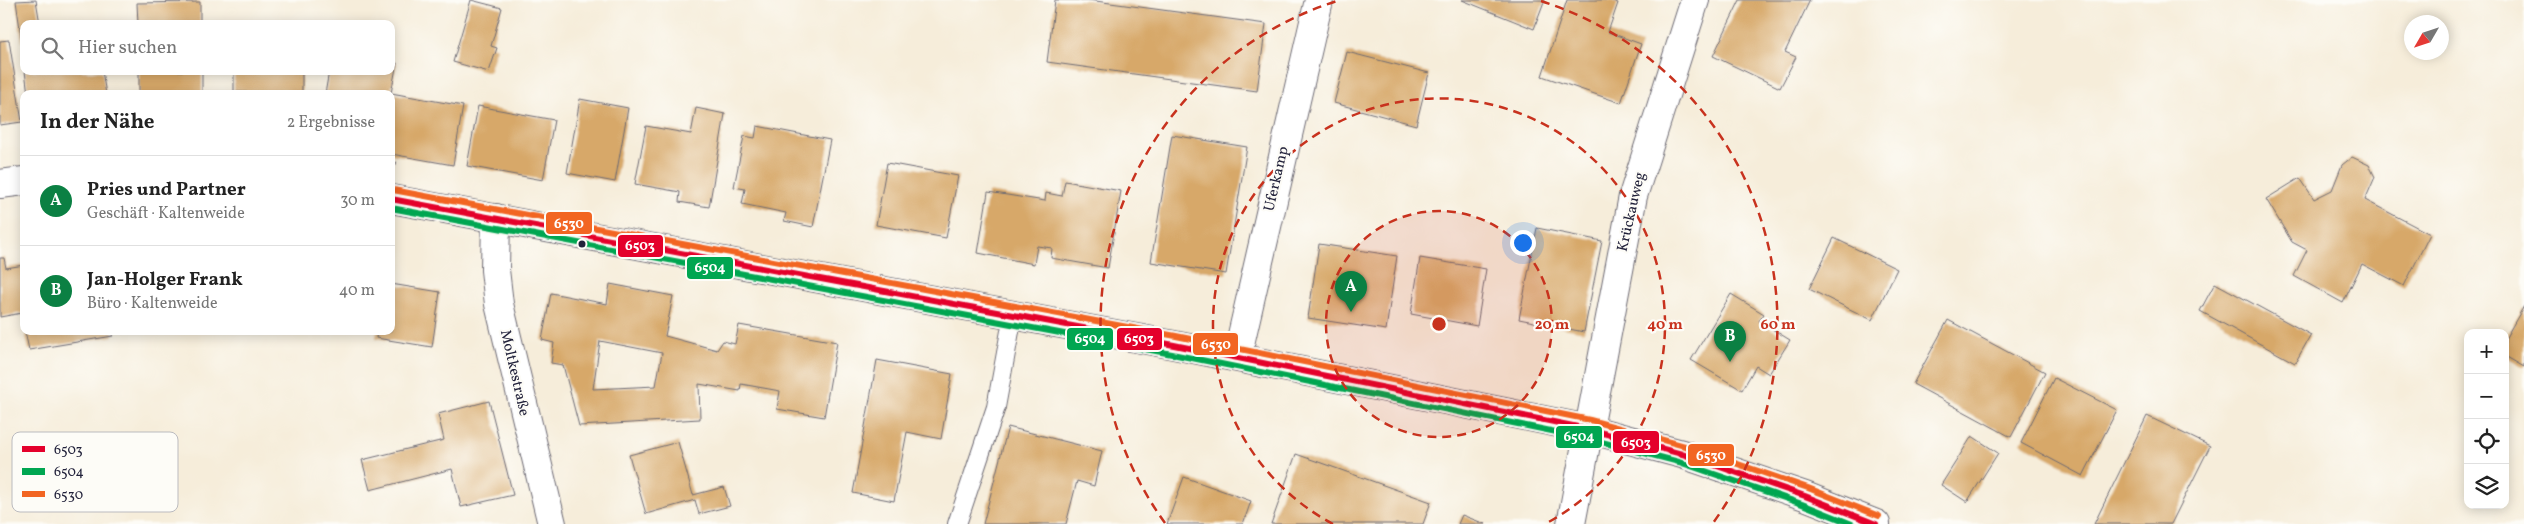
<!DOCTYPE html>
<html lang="de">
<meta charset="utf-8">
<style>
body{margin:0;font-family:Vollkorn,serif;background:#f2f2f2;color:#222}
.controls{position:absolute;right:15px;bottom:15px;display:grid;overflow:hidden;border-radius:10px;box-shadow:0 2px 12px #0003}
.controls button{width:45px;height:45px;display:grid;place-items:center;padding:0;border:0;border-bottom:1px solid #e0e0e0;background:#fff;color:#222;font:25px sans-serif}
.compass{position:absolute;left:2404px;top:15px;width:45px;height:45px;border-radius:50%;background:#fff;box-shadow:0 2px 12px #0003;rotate:231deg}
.you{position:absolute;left:1522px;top:242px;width:18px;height:18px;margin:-12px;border:4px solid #fff;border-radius:50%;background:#1a73e8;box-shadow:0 0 0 8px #1a73e833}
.badge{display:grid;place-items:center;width:32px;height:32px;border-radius:50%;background:#0b8043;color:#fff;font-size:16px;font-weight:700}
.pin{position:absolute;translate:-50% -41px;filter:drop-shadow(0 1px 2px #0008)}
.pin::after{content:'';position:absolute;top:26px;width:18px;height:15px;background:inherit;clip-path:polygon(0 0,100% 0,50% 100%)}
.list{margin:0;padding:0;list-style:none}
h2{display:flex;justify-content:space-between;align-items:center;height:65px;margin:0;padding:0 20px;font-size:21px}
h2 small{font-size:16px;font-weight:400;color:#767676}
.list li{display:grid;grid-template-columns:32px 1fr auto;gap:15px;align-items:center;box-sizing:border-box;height:90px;padding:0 20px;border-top:1px solid #e0e0e0}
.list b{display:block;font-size:19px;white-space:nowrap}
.list p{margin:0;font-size:16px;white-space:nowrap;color:#767676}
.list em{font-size:16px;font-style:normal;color:#767676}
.icon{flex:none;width:28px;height:28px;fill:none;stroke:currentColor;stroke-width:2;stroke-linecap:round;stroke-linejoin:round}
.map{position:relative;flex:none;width:2524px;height:524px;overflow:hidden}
.search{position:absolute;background:#fff;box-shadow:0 2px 12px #0003;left:20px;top:20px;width:375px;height:55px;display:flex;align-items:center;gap:12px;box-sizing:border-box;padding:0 18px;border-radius:10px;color:#767676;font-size:19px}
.panel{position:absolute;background:#fff;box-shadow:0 2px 12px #0003;left:20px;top:90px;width:375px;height:245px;border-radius:10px}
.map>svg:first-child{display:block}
.building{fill:#d7a869;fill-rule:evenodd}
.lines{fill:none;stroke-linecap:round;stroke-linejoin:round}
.lane-casing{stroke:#6c6973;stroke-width:20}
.street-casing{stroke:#6c6973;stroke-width:30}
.secondary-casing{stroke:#6c6973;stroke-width:30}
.path{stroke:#6c6973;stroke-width:3;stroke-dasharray:1 4;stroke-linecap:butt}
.lane{stroke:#fff;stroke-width:18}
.street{stroke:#fff;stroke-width:28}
.secondary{stroke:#fff;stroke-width:28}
.bus-1-casing{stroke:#fdfcf7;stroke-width:10}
.bus-2-casing{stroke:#fdfcf7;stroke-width:10}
.bus-3-casing{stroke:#fdfcf7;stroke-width:10}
.bus-1{stroke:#e4002b;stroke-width:6}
.bus-2{stroke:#00a651;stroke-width:6}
.bus-3{stroke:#f26522;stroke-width:6}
.ring{fill:none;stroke:#c8321e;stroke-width:2.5;stroke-dasharray:9 6}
.bus-dot{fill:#22223b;stroke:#fdfcf7;stroke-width:2}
.labels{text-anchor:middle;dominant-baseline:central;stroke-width:4.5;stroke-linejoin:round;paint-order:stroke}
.street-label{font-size:15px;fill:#22223b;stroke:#fdfcf7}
.key{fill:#fdfcf7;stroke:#bbbbbf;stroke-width:1}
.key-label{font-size:14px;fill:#22223b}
.centre{fill:#c8321e;stroke:#fdfcf7;stroke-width:2.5}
.ring-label{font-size:15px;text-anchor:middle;font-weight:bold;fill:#c8321e;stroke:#fdfcf7;stroke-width:4.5;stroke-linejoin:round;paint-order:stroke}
.line-badge{stroke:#fdfcf7;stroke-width:2}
.badge-label{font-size:14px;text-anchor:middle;font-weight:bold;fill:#fff}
</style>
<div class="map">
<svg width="2524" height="524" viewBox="0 0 2524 524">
<rect width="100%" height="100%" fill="#fdfcf7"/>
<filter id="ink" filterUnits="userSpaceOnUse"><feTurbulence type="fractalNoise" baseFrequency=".02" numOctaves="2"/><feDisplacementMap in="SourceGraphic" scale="10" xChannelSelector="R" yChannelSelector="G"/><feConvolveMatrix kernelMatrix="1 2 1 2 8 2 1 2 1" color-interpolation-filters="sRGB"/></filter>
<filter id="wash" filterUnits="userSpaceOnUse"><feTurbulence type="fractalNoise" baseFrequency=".0096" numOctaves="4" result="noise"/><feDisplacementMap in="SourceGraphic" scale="20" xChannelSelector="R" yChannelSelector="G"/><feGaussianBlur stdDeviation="1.12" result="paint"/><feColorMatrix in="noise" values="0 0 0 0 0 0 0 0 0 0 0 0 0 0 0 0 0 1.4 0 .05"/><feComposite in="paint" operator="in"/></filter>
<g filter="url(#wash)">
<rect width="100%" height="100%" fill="#f6edda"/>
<g id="blocks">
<g class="building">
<polygon points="36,0 40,24 24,24 22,43 16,1"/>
<polygon points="471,0 502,8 491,46 497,48 489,72 453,62"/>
<polygon points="1055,0 1088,0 1266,24 1257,91 1047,62"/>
<polygon points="1462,0 1545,0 1534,29"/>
<polygon points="1567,0 1610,0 1618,3 1608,32 1641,44 1621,103 1542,76"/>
<polygon points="1740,0 1810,0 1785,52 1796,57 1780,88 1713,56"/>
<polygon points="200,2 200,24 138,24 137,3"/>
<polygon points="9,40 22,122 0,125 0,41"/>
<polygon points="1347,52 1429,73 1416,125 1334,103"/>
<polygon points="391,62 397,63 391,93 463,106 453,165 391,154 391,93 325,94 329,71 391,71"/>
<polygon points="25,71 102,71 106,94 28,94"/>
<rect x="139" y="71" width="63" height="23"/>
<polygon points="234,71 302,71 302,93 234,92"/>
<polygon points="580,99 628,108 615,182 567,173"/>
<polygon points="478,106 554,120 543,180 467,166"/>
<polygon points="696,108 725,114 709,207 679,202 680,192 635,184 646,126 691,134"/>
<polygon points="757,126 830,140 813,227 784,221 786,213 742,204 745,189 734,187 744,136 755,138"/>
<polygon points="1172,135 1247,147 1226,274 1151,262"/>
<polygon points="2352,157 2369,165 2375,177 2365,200 2430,234 2404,286 2362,264 2343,303 2294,276 2307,250 2292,242 2266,199 2300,178 2314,199 2332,190 2342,165"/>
<polygon points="887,163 958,176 946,238 876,225"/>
<polygon points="1065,181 1121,191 1108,268 1051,258 1052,248 1037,246 1034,264 978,253 988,192 1045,201 1046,193 1062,196"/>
<polygon points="1537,228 1602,241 1584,332 1519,319"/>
<polygon points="1834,238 1897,269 1872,320 1809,289"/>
<polygon points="1319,244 1397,256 1386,330 1308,318"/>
<polygon points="0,258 4,258 6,268 24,265 24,317 22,313 0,317"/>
<polygon points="1420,258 1486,269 1477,326 1411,314"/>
<polygon points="2215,283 2311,335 2295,363 2200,311"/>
<polygon points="391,284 440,292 432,347 376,338 377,331 391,331"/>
<path d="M610 284 673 296 665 336 717 350 723 341 735 344 739 325 837 342 824 417 777 409 780 391 741 384 740 391 699 384 700 419 579 426 563 365 551 363 554 343 542 340 551 293 607 304ZM600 341 662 353 656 386 593 389Z"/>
<polygon points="1731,294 1764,314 1759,321 1790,340 1769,374 1756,366 1742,390 1691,360"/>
<polygon points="2524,306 2524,367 2505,356 2505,339"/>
<polygon points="1948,320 2045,372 2011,437 1913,384"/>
<polygon points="25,331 113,331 113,336 29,350"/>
<polygon points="877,360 952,374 941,439 907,432 894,501 853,493"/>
<polygon points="2054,378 2117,410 2083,476 2021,443"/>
<polygon points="489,401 513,495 461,507 452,469 370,490 362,460 444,440 438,414"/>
<polygon points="2147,416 2210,446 2171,524 2094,524"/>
<polygon points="1008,427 1102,451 1094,486 1077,481 1066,524 983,524"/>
<polygon points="1972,436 1998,453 1967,502 1941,485"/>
<polygon points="678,442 693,495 724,487 730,506 699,514 695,500 646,514 629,455"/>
<polygon points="1296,454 1431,502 1423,524 1271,524"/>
<polygon points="1184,477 1251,501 1243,524 1167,524"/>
<polygon points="1462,515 1485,524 1458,524"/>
</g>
</g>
</g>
<g filter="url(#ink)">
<use href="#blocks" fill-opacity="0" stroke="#6c6973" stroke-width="1"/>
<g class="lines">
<defs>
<polyline id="lane" points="957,524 996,407 1013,315"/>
<g id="street">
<polyline points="496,218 495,270 499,304 552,524"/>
<polyline points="1237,357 1319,0"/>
<polyline points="1571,524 1633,196 1695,0"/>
</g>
<g id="secondary">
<polyline points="0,184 24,181"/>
<polyline points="391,199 1174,345 1588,429 1682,454 1805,496 1876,524"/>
</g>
</defs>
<use href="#lane" class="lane-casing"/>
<use href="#street" class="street-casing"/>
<use href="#secondary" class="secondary-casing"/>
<polyline class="path" points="391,162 400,164"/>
<use href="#lane" class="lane"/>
<use href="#street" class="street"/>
<use href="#secondary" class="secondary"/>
<defs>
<polyline id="bus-1" points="391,199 1174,345 1588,429 1682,454 1805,496 1876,524"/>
<polyline id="bus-2" points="391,208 1172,354 1586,438 1679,462 1802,504 1852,524"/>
<polyline id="bus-3" points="393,190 1176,336 1590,420 1685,446 1808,488 1879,516"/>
</defs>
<use href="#bus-1" class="bus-1-casing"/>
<use href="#bus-2" class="bus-2-casing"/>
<use href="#bus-3" class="bus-3-casing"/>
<use href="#bus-1" class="bus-1"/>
<use href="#bus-2" class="bus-2"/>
<use href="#bus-3" class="bus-3"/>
</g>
</g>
<circle cx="1439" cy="324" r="113" fill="#c8321e" fill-opacity=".12"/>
<g class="ring">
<circle cx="1439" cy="324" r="113"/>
<path d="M1333 524A226 226 0 1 1 1545 524"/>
<path d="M1165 523A339 339 0 0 1 1337 1M1541 1A339 339 0 0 1 1713 523"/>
</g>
<circle class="bus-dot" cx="582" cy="244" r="4.5"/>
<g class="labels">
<g class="street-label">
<text transform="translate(1277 179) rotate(-77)">Uferkamp</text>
<text transform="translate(1632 212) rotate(-77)">Krückauweg</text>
<text transform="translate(514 373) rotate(77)">Moltkestraße</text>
</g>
</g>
<rect x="12" y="432" width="166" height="80" rx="8" class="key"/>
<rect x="22" y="446" width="23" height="6" fill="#e4002b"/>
<rect x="22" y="468" width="23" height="7" fill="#00a651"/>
<rect x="22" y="491" width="23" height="6" fill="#f26522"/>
<g class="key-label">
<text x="54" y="454">6503</text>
<text x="54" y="476">6504</text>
<text x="54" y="499">6530</text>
</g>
<circle cx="1439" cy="324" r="8" class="centre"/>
<g class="ring-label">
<text x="1552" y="329">20 m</text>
<text x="1665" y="329">40 m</text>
<text x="1778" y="329">60 m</text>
</g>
<g class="line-badge">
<rect x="545" y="211" width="48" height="24" rx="5" fill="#f26522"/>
<rect x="617" y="234" width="47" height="24" rx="5" fill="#e4002b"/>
<rect x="686" y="256" width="48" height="24" rx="5" fill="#00a651"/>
<rect x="1116" y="327" width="47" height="24" rx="5" fill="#e4002b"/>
<rect x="1066" y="327" width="48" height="24" rx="5" fill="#00a651"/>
<rect x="1192" y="332" width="47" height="24" rx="5" fill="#f26522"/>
<rect x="1555" y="425" width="48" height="24" rx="5" fill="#00a651"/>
<rect x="1612" y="430" width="48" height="24" rx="5" fill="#e4002b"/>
<rect x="1687" y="443" width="48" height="24" rx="5" fill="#f26522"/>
</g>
<g class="badge-label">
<text x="569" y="228">6530</text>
<text x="640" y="250">6503</text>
<text x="710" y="272">6504</text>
<text x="1139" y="343">6503</text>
<text x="1090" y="343">6504</text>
<text x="1216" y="349">6530</text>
<text x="1579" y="441">6504</text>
<text x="1636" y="447">6503</text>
<text x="1711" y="460">6530</text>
</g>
</svg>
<div class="controls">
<button>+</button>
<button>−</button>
<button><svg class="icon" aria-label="locate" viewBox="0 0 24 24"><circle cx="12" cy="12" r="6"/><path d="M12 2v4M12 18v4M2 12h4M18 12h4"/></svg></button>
<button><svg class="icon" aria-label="layers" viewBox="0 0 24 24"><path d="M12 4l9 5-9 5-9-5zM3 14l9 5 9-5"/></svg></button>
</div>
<svg class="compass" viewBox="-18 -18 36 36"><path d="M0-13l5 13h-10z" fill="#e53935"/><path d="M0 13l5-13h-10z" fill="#767676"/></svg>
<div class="you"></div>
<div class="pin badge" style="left:1351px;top:312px">A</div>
<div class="pin badge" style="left:1730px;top:362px">B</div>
<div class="search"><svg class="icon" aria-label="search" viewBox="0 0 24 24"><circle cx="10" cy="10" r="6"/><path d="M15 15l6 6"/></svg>Hier suchen</div>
<section class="panel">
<h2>In der Nähe<small>2 Ergebnisse</small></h2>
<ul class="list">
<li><span class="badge">A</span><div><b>Pries und Partner</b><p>Geschäft · Kaltenweide</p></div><em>30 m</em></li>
<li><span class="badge">B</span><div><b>Jan-Holger Frank</b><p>Büro · Kaltenweide</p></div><em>40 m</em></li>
</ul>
</section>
</div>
